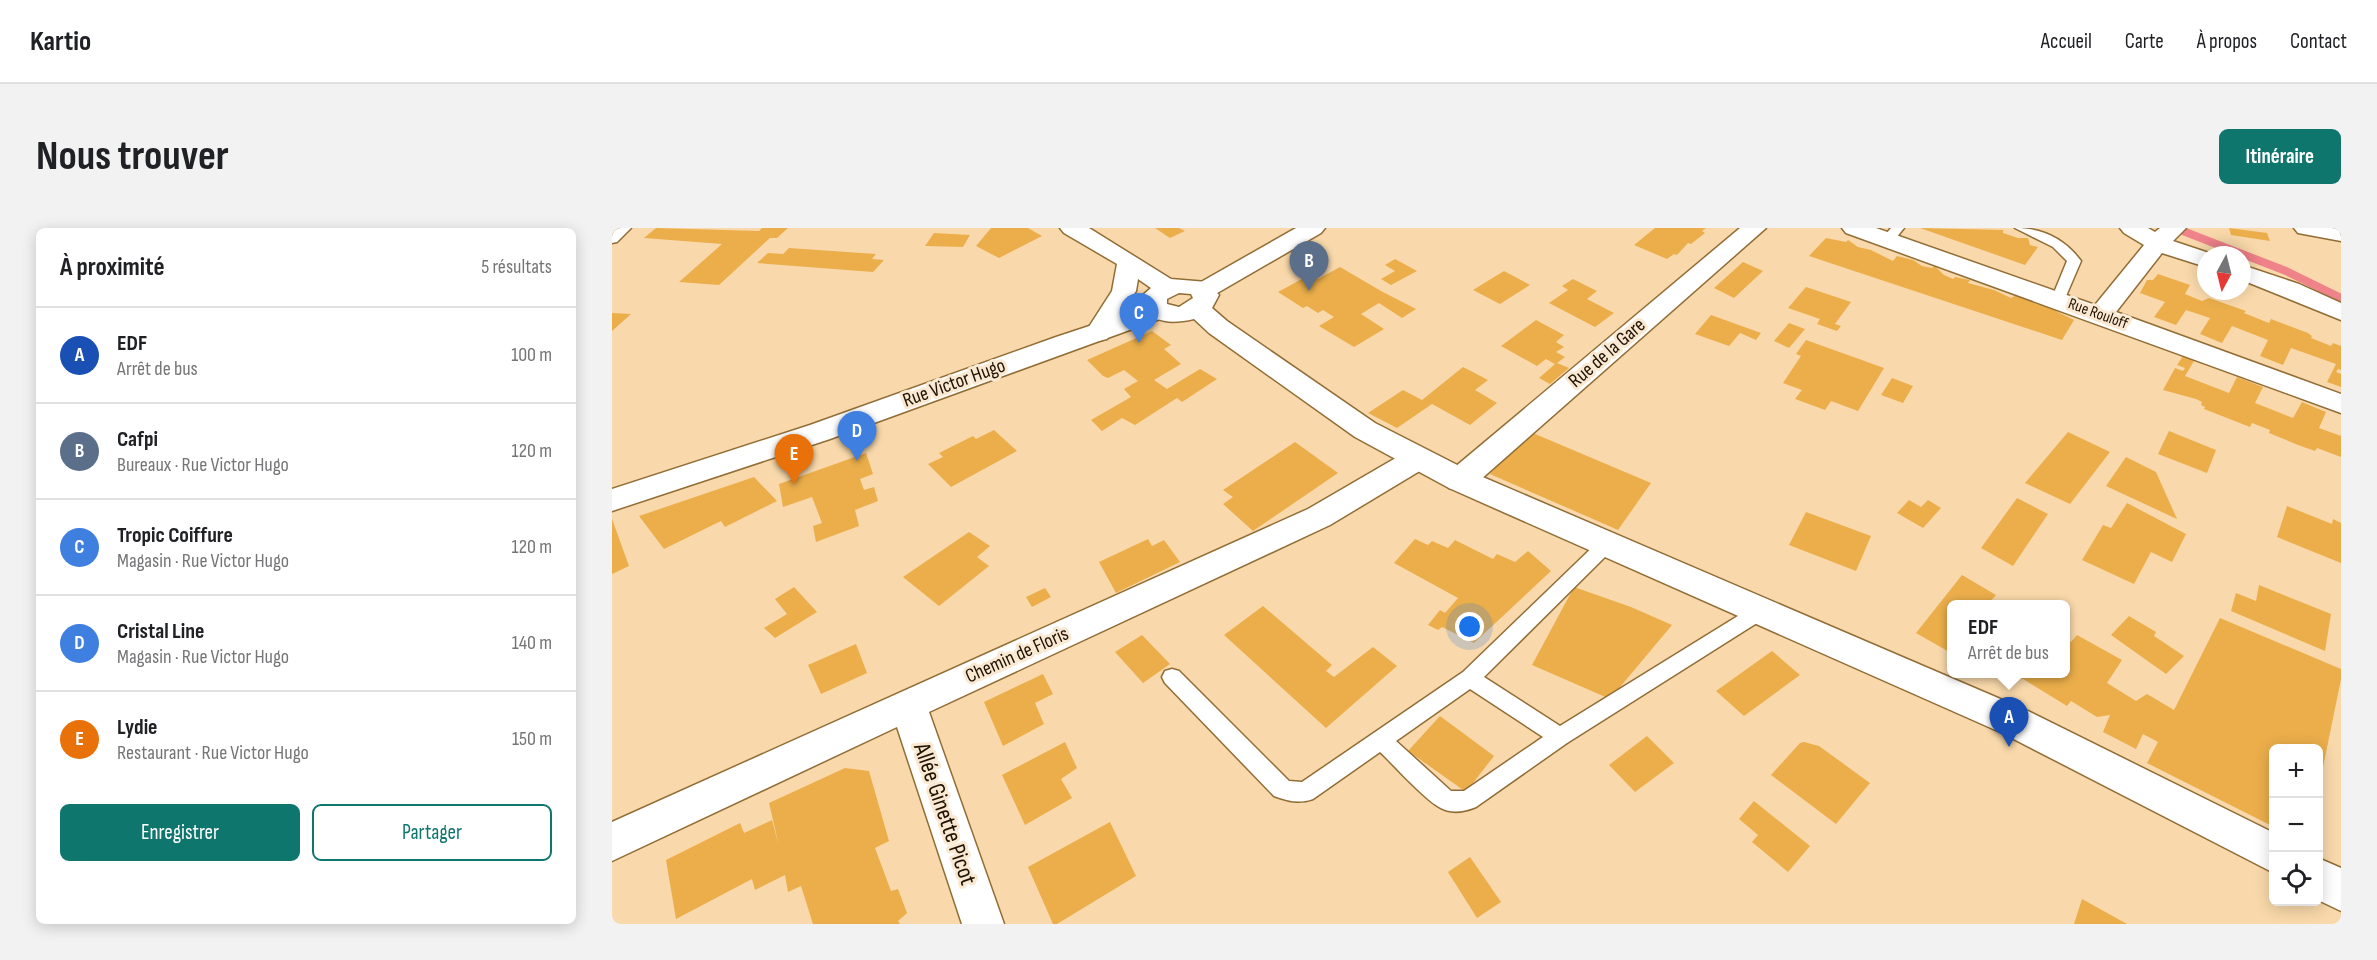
<!DOCTYPE html>
<html lang="fr">
<meta charset="utf-8">
<style>
body{margin:0;font-family:"Sofia Sans Condensed",sans-serif;background:#f2f2f2;color:#202124}
.controls{position:absolute;right:18px;bottom:18px;display:grid;overflow:hidden;border-radius:9px;box-shadow:0 3px 15px #0003}
.controls button{width:54px;height:54px;display:grid;place-items:center;padding:0;border:0;border-bottom:2px solid #e0e0e0;background:#fff;color:#202124;font:30px sans-serif}
.compass{position:absolute;left:1585px;top:18px;width:54px;height:54px;border-radius:50%;background:#fff;box-shadow:0 3px 15px #0003;rotate:187deg}
.you{position:absolute;left:858px;top:399px;width:21px;height:21px;margin:-15px;border:4px solid #fff;border-radius:50%;background:#1a73e8;box-shadow:0 0 0 9px #1a73e833}
.badge{display:grid;place-items:center;width:39px;height:39px;border-radius:50%;background:#0f766e;color:#fff;font-size:20px;font-weight:700}
.pin{position:absolute;translate:-50% -50px;filter:drop-shadow(0 2px 3px #0008)}
.pin::after{content:'';position:absolute;top:32px;width:21px;height:18px;background:inherit;clip-path:polygon(0 0,100% 0,50% 100%)}
.popup{position:absolute;left:1335px;top:372px;width:123px;height:78px;box-sizing:border-box;display:grid;place-content:center;border-radius:9px;background:#fff;filter:drop-shadow(0 2px 4px #0005);font-size:20px;white-space:nowrap;color:#757577}
.popup b{font-size:22px;color:#202124}
.popup::after{content:'';position:absolute;left:50%;top:100%;margin-left:-12px;border:12px solid transparent;border-top-color:#fff}
.list{margin:0;padding:0;list-style:none}
h2{display:flex;justify-content:space-between;align-items:center;height:78px;margin:0;padding:0 24px;font-size:26px}
h2 small{font-size:20px;font-weight:400;color:#757577}
.list li{display:grid;grid-template-columns:39px 1fr auto;gap:18px;align-items:center;box-sizing:border-box;height:96px;padding:0 24px;border-top:2px solid #e0e0e0}
.list b{display:block;font-size:22px;white-space:nowrap}
.list p{margin:0;font-size:20px;white-space:nowrap;color:#757577}
.list em{font-size:20px;font-style:normal;color:#757577}
.actions{display:flex;gap:12px;padding:18px 24px}
.actions a{flex:1;padding:14px 0;border:2px solid #0f766e;border-radius:9px;text-align:center;font-size:21px;color:#0f766e}
.actions .main{background:#0f766e;color:#fff}
.icon{flex:none;width:33px;height:33px;fill:none;stroke:currentColor;stroke-width:2;stroke-linecap:round;stroke-linejoin:round}
.map{position:relative;flex:none;width:1729px;height:696px;overflow:hidden;border-radius:9px}
header{display:flex;align-items:center;gap:36px;box-sizing:border-box;height:84px;padding:0 30px;background:#fff;border-bottom:2px solid #e0e0e0}
header strong{font-size:28px}
nav{display:flex;gap:33px;margin-inline-start:auto;font-size:21px}
.intro{display:flex;align-items:center;justify-content:space-between;box-sizing:border-box;height:144px;padding:0 36px}
h1{margin:0;font-size:42px}
.button{padding:15px 27px;border-radius:9px;background:#0f766e;color:#fff;font-size:21px;font-weight:700}
main{display:flex;gap:36px;padding:0 36px}
aside{flex:1;background:#fff;border-radius:9px;box-shadow:0 3px 15px #0003}
.map>svg:first-child{display:block}
.lines{fill:none;stroke-linecap:round;stroke-linejoin:round}
.stream{stroke:#f0828a;stroke-width:8}
.building{fill:#ebae4b}
.lane-casing{stroke:#916d35;stroke-width:3}
.street-casing{stroke:#916d35;stroke-width:3}
.secondary-casing{stroke:#916d35;stroke-width:3}
.lane{fill:#fff;fill-rule:evenodd}
.street{fill:#fff;fill-rule:evenodd}
.secondary{fill:#fff;fill-rule:evenodd}
.labels{text-anchor:middle;dominant-baseline:central;stroke-width:6;stroke-linejoin:round;paint-order:stroke}
.far-street-label{font-size:16px;fill:#201100;stroke:#f9e9d2}
.street-label{font-size:20px;fill:#201100;stroke:#f9e9d2}
.near-street-label{font-size:24px;fill:#201100;stroke:#f9e9d2}
</style>
<header>
<strong>Kartio</strong>
<nav><a>Accueil</a><a>Carte</a><a>À propos</a><a>Contact</a></nav>
</header>
<div class="intro"><h1>Nous trouver</h1><a class="button">Itinéraire</a></div>
<main>
<aside>
<h2>À proximité<small>5 résultats</small></h2>
<ul class="list">
<li><span class="badge" style="background:#1a4fb4">A</span><div><b>EDF</b><p>Arrêt de bus</p></div><em>100 m</em></li>
<li><span class="badge" style="background:#5c6f8a">B</span><div><b>Cafpi</b><p>Bureaux · Rue Victor Hugo</p></div><em>120 m</em></li>
<li><span class="badge" style="background:#3f7fe0">C</span><div><b>Tropic Coiffure</b><p>Magasin · Rue Victor Hugo</p></div><em>120 m</em></li>
<li><span class="badge" style="background:#3f7fe0">D</span><div><b>Cristal Line</b><p>Magasin · Rue Victor Hugo</p></div><em>140 m</em></li>
<li><span class="badge" style="background:#e8710a">E</span><div><b>Lydie</b><p>Restaurant · Rue Victor Hugo</p></div><em>150 m</em></li>
</ul>
<div class="actions"><a class="main">Enregistrer</a><a>Partager</a></div>
</aside>
<div class="map">
<svg width="1729" height="696" viewBox="0 0 1729 696">
<rect width="100%" height="100%" fill="#f9d9ab"/>
<g class="lines">
<polyline class="stream" points="1563,0 1674,43 1729,70"/>
</g>
<g class="building">
<polygon points="44,0 147,3 150,0 176,0 165,10 158,10 107,57 67,54 110,16 32,10"/>
<polygon points="379,0 416,0 430,8 387,30 364,18"/>
<polygon points="543,0 567,0 573,3 558,10"/>
<polygon points="1043,0 1094,0 1090,3 1093,5 1079,16 1076,15 1065,27 1062,26 1055,31 1022,17"/>
<polygon points="1308,0 1391,2 1391,5 1406,10 1416,10 1418,17 1426,19 1413,37"/>
<polygon points="1617,0 1655,5 1658,13 1619,7"/>
<polygon points="322,5 358,7 351,19 313,18"/>
<polygon points="1214,10 1234,14 1236,12 1246,19 1259,22 1281,33 1285,28 1301,32 1310,38 1320,40 1323,38 1332,47 1341,51 1343,49 1358,52 1356,55 1382,62 1399,70 1403,68 1419,70 1418,73 1424,76 1445,80 1444,83 1462,92 1450,112 1197,28"/>
<polygon points="177,20 264,26 260,31 272,32 261,44 145,35 156,25 171,26"/>
<polygon points="783,31 805,43 779,57 769,51 783,43 773,37"/>
<polygon points="1131,34 1151,43 1122,70 1102,60"/>
<polygon points="728,39 769,63 804,81 790,90 767,75 749,86 772,101 742,119 707,98 722,89 711,82 706,85 695,78 691,80 666,64 699,46 706,51"/>
<polygon points="892,43 918,57 888,76 861,62"/>
<polygon points="1546,46 1578,57 1573,66 1590,73 1597,70 1634,83 1632,85 1657,95 1659,91 1696,105 1700,108 1699,110 1719,118 1721,115 1729,118 1729,142 1726,141 1724,144 1729,146 1729,159 1715,154 1724,136 1679,120 1671,137 1648,128 1656,112 1620,98 1610,115 1588,106 1598,90 1574,82 1564,97 1542,89 1553,74 1528,65 1535,52 1541,52"/>
<polygon points="961,51 985,63 975,71 1002,85 983,99 937,75 956,62 950,58"/>
<polygon points="1194,59 1239,74 1223,96 1229,98 1225,103 1205,96 1208,91 1176,80"/>
<polygon points="0,85 19,86 0,103"/>
<polygon points="1099,87 1149,105 1144,112 1128,105 1117,118 1083,106"/>
<polygon points="924,92 952,107 944,114 952,119 944,124 953,129 945,135 957,140 938,156 927,150 943,136 934,131 925,138 889,118"/>
<polygon points="1177,95 1193,101 1177,120 1162,113"/>
<polygon points="540,103 559,117 552,121 569,136 542,152 555,161 588,141 605,151 570,174 565,170 523,197 510,190 490,203 479,192 519,169 512,161 526,153 512,142 496,150 491,148 475,132"/>
<polygon points="1194,112 1272,140 1246,183 1219,173 1213,182 1183,171 1190,162 1171,155 1189,128 1184,126"/>
<polygon points="1571,128 1582,133 1573,148 1617,165 1625,149 1651,159 1643,175 1681,190 1690,174 1714,184 1707,200 1729,208 1729,229 1705,220 1703,223 1686,217 1657,205 1658,202 1640,195 1638,199 1592,181 1593,179 1589,177 1590,174 1584,171 1551,162 1563,140 1571,143 1573,140 1565,137"/>
<polygon points="851,139 876,152 863,162 885,175 858,197 820,176 785,200 756,185 791,162 810,172"/>
<polygon points="1280,150 1301,158 1291,175 1269,167"/>
<polygon points="382,202 405,223 339,259 316,236 331,229 327,225 361,208 364,211"/>
<polygon points="916,203 1039,255 1006,302 878,246"/>
<polygon points="1557,203 1604,222 1595,245 1546,226"/>
<polygon points="1456,204 1498,224 1458,276 1413,255"/>
<polygon points="683,214 726,245 641,303 611,276 621,269 611,262"/>
<polygon points="254,225 261,246 248,251 252,262 262,259 266,273 243,282 247,298 204,314 201,298 210,295 200,269 171,279 167,256"/>
<polygon points="1514,229 1544,244 1565,291 1494,258"/>
<polygon points="142,249 165,273 113,299 109,293 52,321 27,288"/>
<polygon points="1405,270 1436,286 1401,338 1369,320"/>
<polygon points="1297,272 1309,279 1316,272 1329,280 1311,300 1285,285"/>
<polygon points="1515,275 1574,306 1560,334 1539,324 1522,356 1470,332 1491,297 1499,300"/>
<polygon points="1675,278 1720,296 1721,291 1729,295 1729,335 1665,309"/>
<polygon points="1194,284 1259,308 1244,343 1177,317"/>
<polygon points="0,291 17,338 0,346"/>
<polygon points="357,304 378,318 365,329 377,338 327,378 291,349"/>
<polygon points="536,311 540,318 552,312 568,334 504,365 487,334"/>
<polygon points="803,311 816,317 820,313 836,320 843,312 881,331 885,326 903,334 916,323 939,343 862,415 830,399 826,402 816,397 828,382 833,385 846,370 782,335"/>
<polygon points="1350,347 1384,367 1376,376 1340,376 1339,425 1304,405"/>
<polygon points="1647,357 1719,386 1713,423 1619,383 1624,365 1644,373"/>
<polygon points="182,359 205,384 163,410 152,400 175,386 163,371"/>
<polygon points="962,359 1019,379 1060,397 998,471 920,437"/>
<polygon points="433,360 439,369 420,379 414,369"/>
<polygon points="651,378 720,437 714,443 722,449 761,419 785,438 714,500 612,407"/>
<polygon points="1517,388 1544,404 1542,408 1572,428 1554,446 1499,407"/>
<polygon points="1608,390 1729,441 1729,451 1708,554 1707,520 1662,520 1662,599 1535,535 1546,514 1531,506 1524,521 1491,504 1498,487 1485,489 1459,473 1455,478 1403,446 1454,446 1454,411 1459,414 1465,407 1510,432 1495,455 1524,473 1535,466 1562,482"/>
<polygon points="530,407 558,436 531,455 503,424"/>
<polygon points="244,416 255,445 209,466 196,437"/>
<polygon points="1160,423 1188,447 1132,488 1104,463"/>
<polygon points="431,446 441,466 423,475 432,496 391,518 372,474"/>
<polygon points="828,488 882,528 854,564 796,523"/>
<polygon points="1035,508 1062,535 1023,564 997,537"/>
<polygon points="453,514 465,540 449,551 460,570 413,597 390,547"/>
<polygon points="1192,514 1207,518 1258,555 1224,596 1159,547 1188,515"/>
<polygon points="233,540 257,543 277,613 263,620 279,663 286,661 295,685 286,693 288,696 201,696 189,658 176,664 173,647 143,662 140,651 64,691 54,632 128,595 132,605 160,592 167,618 157,575"/>
<polygon points="1142,573 1198,618 1176,644 1140,614 1146,607 1127,591"/>
<polygon points="498,594 524,648 445,696 441,696 416,639"/>
<polygon points="858,629 889,674 865,690 836,644"/>
<polygon points="1470,671 1515,696 1462,696"/>
</g>
<g class="lines">
<defs>
<g id="lane">
<polygon points="5,0 19,0 5,14 0,15 0,4"/>
<polygon points="1279,0 1292,0 1280,15 1270,15 1269,12"/>
<path d="M1403 0C1430 0 1452 10 1469 33L1451 75 1446 76 1439 72 1455 33 1441 19Z"/>
<path d="M995 309 1001 311 1004 316 1001 321 872 449 948 498 1142 378 1149 376 1156 378 1158 383 1156 388 955 515 864 579C852 584 838 586 827 579 810 569 783 538 768 524L701 571C687 576 676 573 662 568L553 455 550 449 553 443 560 441 567 443 677 553 690 554 851 444 989 311ZM858 461 931 509 852 563H839L784 513Z"/>
</g>
<g id="street">
<polygon points="684,0 713,0 709,5 600,68 591,70 582,68 579,63 582,58"/>
<polygon points="1128,0 1154,0 859,260 848,263 837,260 833,252 837,244"/>
<polygon points="1230,0 1264,0 1483,77 1532,17 1512,5 1508,0 1536,0 1543,4 1548,0 1574,0 1561,13 1603,27 1594,27 1594,39 1550,25 1504,84 1729,166 1729,185 1234,5"/>
<polygon points="1682,0 1729,0 1729,13 1686,5"/>
<polygon points="1630,37 1687,56 1729,75 1729,92 1630,52"/>
<polygon points="547,75 556,78 560,83 556,88 218,211 0,283 0,261 198,197 444,109"/>
<polygon points="805,221 816,224 820,231 816,238 718,297 317,484 392,696 350,696 285,499 0,633 0,594 696,281 794,224"/>
</g>
<g id="secondary">
<path d="M448 0H477L559 51 595 54 607 67 600 80 615 93 763 195 859 244 1414 482 1662 605V645L1388 504 837 260 743 209 597 105 582 91C560 96 542 96 528 76L531 67 539 60 526 51 524 63 495 111 486 113 477 111 473 105 500 63 505 36 452 5ZM567 65 579 66 581 70 567 79 555 76V71Z"/>
<polygon points="1706,630 1729,640 1729,683 1706,672"/>
</g>
</defs>
<use href="#lane" class="lane-casing"/>
<use href="#street" class="street-casing"/>
<use href="#secondary" class="secondary-casing"/>
<use href="#lane" class="lane"/>
<use href="#street" class="street"/>
<use href="#secondary" class="secondary"/>
</g>
<g class="labels">
<g class="far-street-label">
<text transform="translate(1486 86) rotate(20)">Rue Rouloff</text>
</g>
<g class="street-label">
<text transform="translate(995 125) rotate(-41)">Rue de la Gare</text>
<text transform="translate(342 155) rotate(-20)">Rue Victor Hugo</text>
<text transform="translate(405 427) rotate(-24)">Chemin de Floris</text>
</g>
<g class="near-street-label">
<text transform="translate(333 586) rotate(71)">Allée Ginette Picot</text>
</g>
</g>
</svg>
<div class="controls">
<button>+</button>
<button>−</button>
<button><svg class="icon" aria-label="locate" viewBox="0 0 24 24"><circle cx="12" cy="12" r="6"/><path d="M12 2v4M12 18v4M2 12h4M18 12h4"/></svg></button>
</div>
<svg class="compass" viewBox="-18 -18 36 36"><path d="M0-13l5 13h-10z" fill="#e53935"/><path d="M0 13l5-13h-10z" fill="#757577"/></svg>
<div class="you"></div>
<div class="pin badge" style="left:1397px;top:519px;background:#1a4fb4">A</div>
<div class="popup"><b>EDF</b>Arrêt de bus</div>
<div class="pin badge" style="left:697px;top:63px;background:#5c6f8a">B</div>
<div class="pin badge" style="left:527px;top:115px;background:#3f7fe0">C</div>
<div class="pin badge" style="left:245px;top:233px;background:#3f7fe0">D</div>
<div class="pin badge" style="left:182px;top:256px;background:#e8710a">E</div>
</div>
</main>
